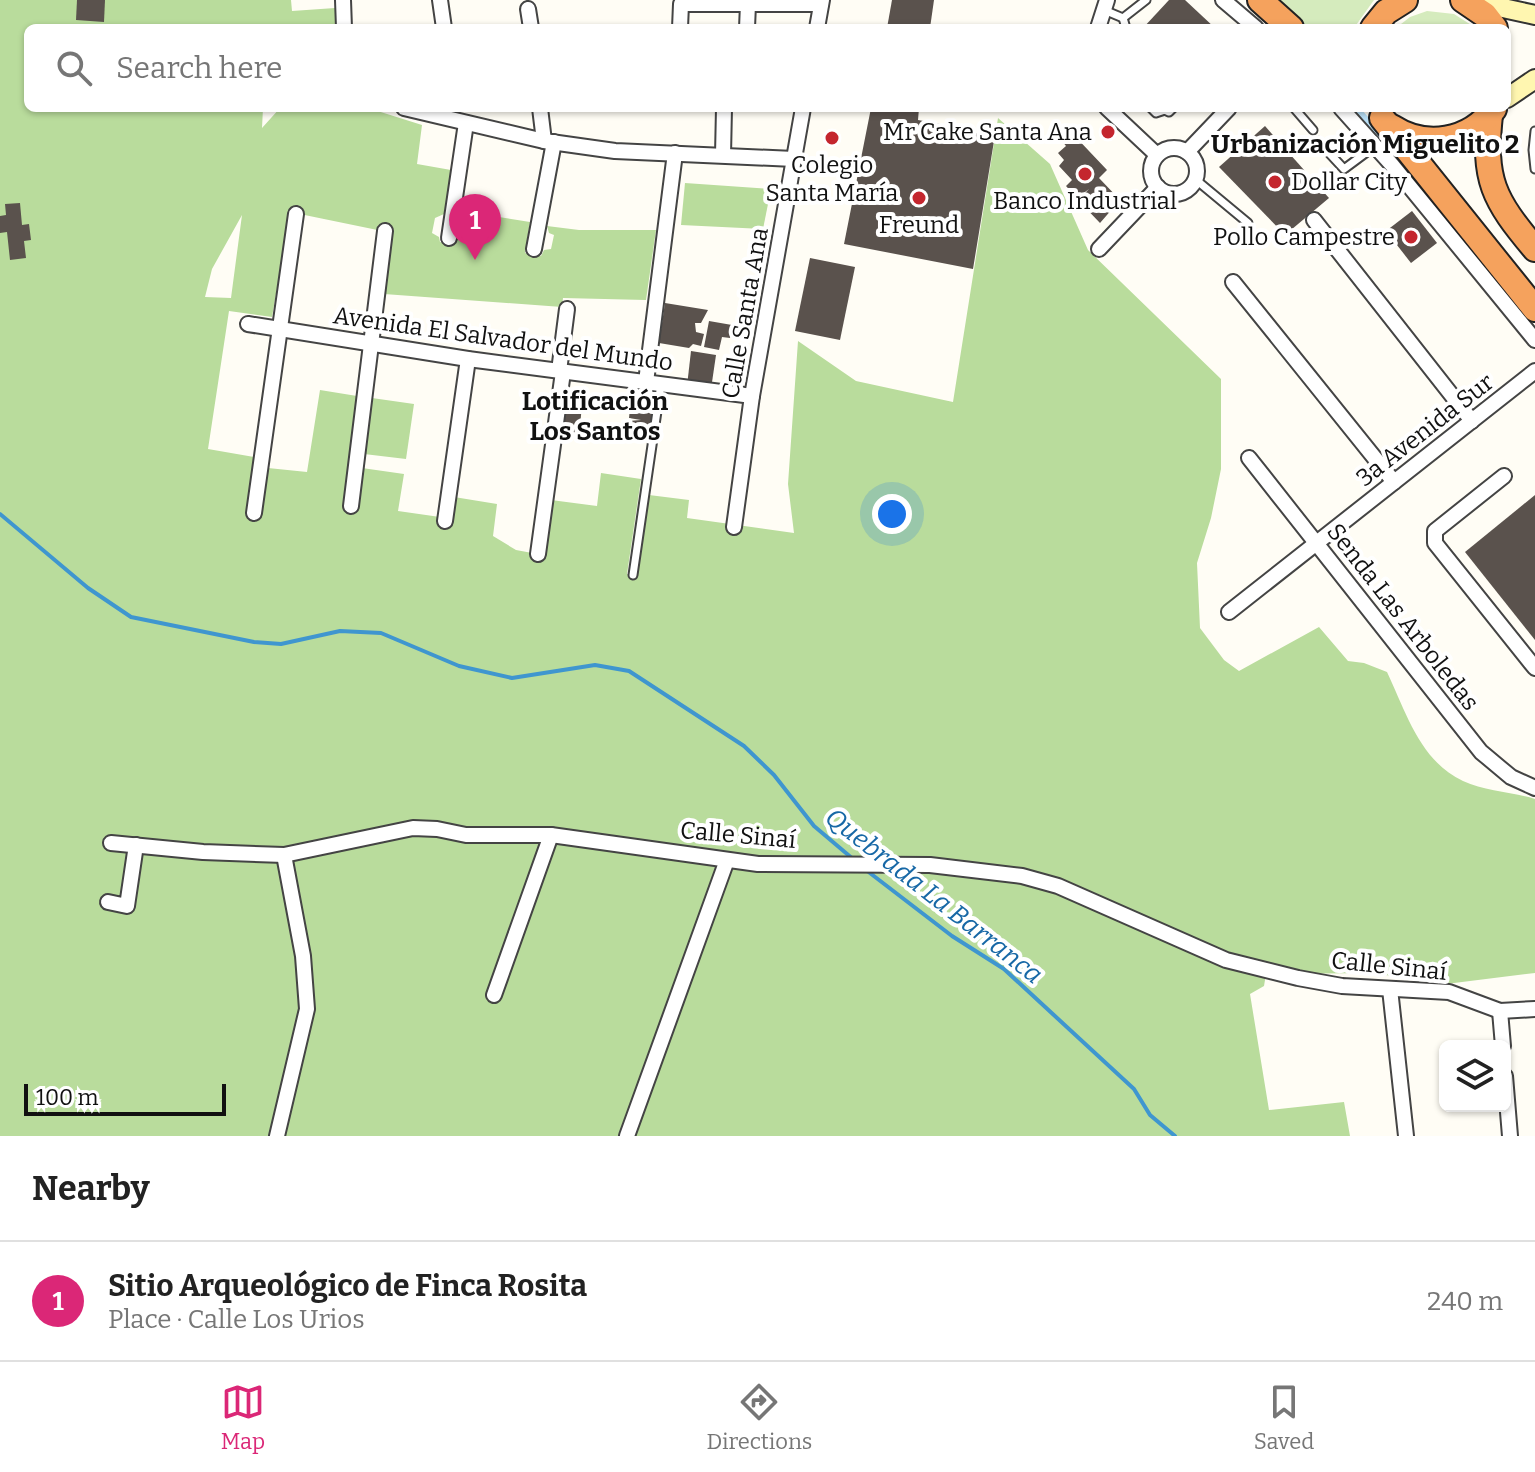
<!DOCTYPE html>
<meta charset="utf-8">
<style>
body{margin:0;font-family:Bitter,serif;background:#f6f6f6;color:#222}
.controls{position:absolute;right:24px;bottom:24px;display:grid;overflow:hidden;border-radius:12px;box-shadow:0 2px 6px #0004}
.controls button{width:72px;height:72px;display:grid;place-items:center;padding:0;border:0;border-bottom:2px solid #e0e0e0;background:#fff;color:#222;font:40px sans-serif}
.scale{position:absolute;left:24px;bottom:20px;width:202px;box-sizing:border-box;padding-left:8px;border:4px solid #111;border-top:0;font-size:22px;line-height:28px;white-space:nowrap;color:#111;-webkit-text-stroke:6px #fff;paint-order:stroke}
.you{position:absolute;left:892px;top:514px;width:28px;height:28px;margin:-20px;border:6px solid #fff;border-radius:50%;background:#1a73e8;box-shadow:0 0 0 12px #1a73e833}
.badge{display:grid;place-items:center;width:52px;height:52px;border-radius:50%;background:#db2777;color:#fff;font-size:26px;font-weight:700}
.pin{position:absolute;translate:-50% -66px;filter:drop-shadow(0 2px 4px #0008)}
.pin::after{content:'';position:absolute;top:42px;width:28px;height:24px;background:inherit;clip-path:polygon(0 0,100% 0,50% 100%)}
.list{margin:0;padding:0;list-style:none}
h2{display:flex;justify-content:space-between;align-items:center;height:104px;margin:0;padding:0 32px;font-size:34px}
h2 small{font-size:26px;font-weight:400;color:#767676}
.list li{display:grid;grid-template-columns:52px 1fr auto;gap:24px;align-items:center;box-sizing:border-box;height:120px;padding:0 32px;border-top:2px solid #e0e0e0}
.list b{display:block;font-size:30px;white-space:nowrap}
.list p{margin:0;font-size:26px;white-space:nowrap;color:#767676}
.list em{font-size:26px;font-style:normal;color:#767676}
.icon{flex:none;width:44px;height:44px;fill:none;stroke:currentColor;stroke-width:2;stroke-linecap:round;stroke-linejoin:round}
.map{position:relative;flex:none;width:1535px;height:1136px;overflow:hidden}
.search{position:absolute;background:#fff;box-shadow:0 2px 6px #0004;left:24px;right:24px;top:24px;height:88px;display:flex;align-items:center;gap:20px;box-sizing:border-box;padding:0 28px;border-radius:12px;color:#767676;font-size:30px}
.sheet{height:224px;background:#fff}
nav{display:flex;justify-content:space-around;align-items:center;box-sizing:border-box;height:112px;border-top:2px solid #e0e0e0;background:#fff;font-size:22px;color:#767676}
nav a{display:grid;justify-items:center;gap:4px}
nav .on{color:#db2777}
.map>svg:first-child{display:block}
.green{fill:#d5ebbd}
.forest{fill:#b9dc9c;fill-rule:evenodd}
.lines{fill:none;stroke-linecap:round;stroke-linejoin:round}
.stream{stroke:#3f96cf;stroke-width:4}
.canal{stroke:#b9e0f7;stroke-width:14}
.building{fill:#5a524d}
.lane-casing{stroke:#444;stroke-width:11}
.street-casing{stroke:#444;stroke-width:18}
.secondary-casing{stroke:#333;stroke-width:22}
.highway-casing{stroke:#222;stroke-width:28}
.lane{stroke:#fff;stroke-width:7}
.street{stroke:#fff;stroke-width:14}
.secondary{stroke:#fff6b0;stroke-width:18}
.highway{stroke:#f5a25d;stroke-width:24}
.poi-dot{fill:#c4262e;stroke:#fff;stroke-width:3}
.labels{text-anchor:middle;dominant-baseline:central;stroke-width:8;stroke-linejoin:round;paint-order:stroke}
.poi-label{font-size:24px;fill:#111;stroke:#fff}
.street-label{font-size:24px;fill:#111;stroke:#fff}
.neighbourhood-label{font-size:26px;font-weight:bold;fill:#111;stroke:#fff}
.water-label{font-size:26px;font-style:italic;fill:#1768a6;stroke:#fff}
</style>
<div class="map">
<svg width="1535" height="1136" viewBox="0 0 1535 1136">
<rect width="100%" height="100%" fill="#fffdf5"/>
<g class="green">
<polygon points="1275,0 1374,0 1354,28 1307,28"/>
<polygon points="1427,11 1454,14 1476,28 1396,28 1410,17"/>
</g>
<g class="forest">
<path d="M0 0H291L292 11 335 8V28H28V108H263L262 128 280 108H368L422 125 417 164 451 170 444 214 435 218 432 233 439 237 440 242 455 244 461 211 530 222 525 253 541 256 544 250 551 249 554 235 549 233 547 226 579 230H656L646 300 563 298 562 307 384 294 392 233 290 212 272 317 229 311 208 449 254 457 247 507 253 513H261L268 468 307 472 320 390 357 396 343 505 357 506 362 468 404 474 398 511 440 517 454 497 497 504 493 536 516 550 543 555 551 500 597 506 601 473 641 479 627 574 637 576 649 495 689 500 687 518 794 533 788 484 798 341 856 381 953 402 998 118 1050 164 1088 250 1221 379V469L1211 518 1197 563 1200 628 1224 660 1239 671 1319 627 1348 661 1364 663 1387 672C1406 712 1420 761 1463 781 1485 791 1512 792 1535 799V973L1446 984 1372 973 1266 974 1264 986 1250 994 1269 1110 1344 1102 1350 1136H0ZM242 215 231 298 205 297 212 269Z"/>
<polygon points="685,183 771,189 763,229 681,225"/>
<polygon points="372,398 414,404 406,459 364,454"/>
</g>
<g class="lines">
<g class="stream">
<polyline points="0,514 88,588 131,617 254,642 281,644 340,631 381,633 459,666 512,678 595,665 629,671 744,746 774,775 814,826 853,859"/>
<polyline points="866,870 952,936 1004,969 1134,1089 1150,1115 1175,1136"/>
</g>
<g class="canal">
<polyline points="1351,108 1401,165"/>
<polyline points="1429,200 1477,258"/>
</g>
</g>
<g class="building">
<polygon points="77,0 105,0 104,22 76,20"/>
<polygon points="892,0 934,0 930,28 887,28"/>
<polygon points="1169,0 1185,0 1215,28 1143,28"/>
<polygon points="871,108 919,108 918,120 952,126 952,131 995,135 973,269 844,244"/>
<polygon points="1265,126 1329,198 1285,235 1219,167"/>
<polygon points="1071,132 1107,170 1099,178 1120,200 1100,223 1078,200 1089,189 1077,198 1066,186 1072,180 1059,166 1064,160 1058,153 1066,146 1062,141"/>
<polygon points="20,203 22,225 29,224 31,240 24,241 26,258 10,260 7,232 0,233 0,216 6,215 5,204"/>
<polygon points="1412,211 1437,243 1411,263 1386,231"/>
<polygon points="810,258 855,267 840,340 795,331"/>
<polygon points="665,303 708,310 701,323 695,323 696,332 704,334 701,346 693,344 689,348 659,343"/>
<polygon points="709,321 732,325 730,338 722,337 719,350 704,347"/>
<polygon points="691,351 716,355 711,389 687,386"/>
<polygon points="566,393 583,396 579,435 560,435"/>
<polygon points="644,404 654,405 650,441 626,439 628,421 641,420 629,418 630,408 643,409"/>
<polygon points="1535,495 1535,640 1465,552"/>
</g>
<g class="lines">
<defs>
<g id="lane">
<polyline points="1104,10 1123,18 1126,28"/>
<polyline points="1123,18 1146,0"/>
<polyline points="1151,108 1156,113 1165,110 1169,112 1173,108"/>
<polyline points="1294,108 1313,130"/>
<polyline points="1535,131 1533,150 1535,169"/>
<polyline points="1318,141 1344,169 1375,146"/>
<polyline points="1195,179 1248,223"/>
<polyline points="633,575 661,384"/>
</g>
<g id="street">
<polyline points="343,0 344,28"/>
<polyline points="440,0 444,28"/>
<polyline points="1223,0 1256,28"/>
<polyline points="528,9 531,28"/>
<polyline points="680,28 681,4 821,4"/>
<polyline points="747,28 748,4"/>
<polyline points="817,28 822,0"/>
<polyline points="1098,28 1107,0"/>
<polyline points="404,108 544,141 615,151 794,159"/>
<polyline points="540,108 544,141"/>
<polyline points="1107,108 1157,155"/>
<polyline points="1341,108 1392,165 1535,340"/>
<circle cx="1174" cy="171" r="23"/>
<polyline points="1187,152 1229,108"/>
<polyline points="723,155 724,108"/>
<polyline points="1314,220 1472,421"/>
<polyline points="449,238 466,123"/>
<polyline points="534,249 554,142"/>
<polyline points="1099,249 1158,187"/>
<polyline points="1233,282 1394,482"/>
<polyline points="248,324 468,359 752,396"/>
<polyline points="559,371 567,309"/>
<polyline points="646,382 675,153"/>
<polyline points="1249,458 1481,752 1511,777 1535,788"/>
<polyline points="1504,476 1435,531 1435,543 1535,668"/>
<polyline points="351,506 385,231"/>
<polyline points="254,513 296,214"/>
<polyline points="445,521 468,359"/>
<polyline points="734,527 752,396 803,108"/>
<polyline points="538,554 563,372"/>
<polyline points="1229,612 1535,371"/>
<polyline points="111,843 203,852 284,855 413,828 437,829 466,835 551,835 758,864 930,865 1022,876 1058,886 1226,960 1298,978 1342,986 1449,992 1500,1011 1535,1009"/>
<polyline points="108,902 127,906 136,845"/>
<polyline points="1390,989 1406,1136"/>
<polyline points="494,995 551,835"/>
<polyline points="1500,1011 1503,1046"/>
<polyline points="1505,1076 1510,1136"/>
<polyline points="277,1136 307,1009 303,956 284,855"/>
<polyline points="627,1136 727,860"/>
</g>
<g id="secondary">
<polyline points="1471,1 1535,15"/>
<polyline points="1507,98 1535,79"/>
</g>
<g id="highway">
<polyline points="1260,0 1291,28"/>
<polyline points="1463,0 1485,15 1495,28"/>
<polyline points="1373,28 1386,12 1405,0"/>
<path d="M1490 115C1483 180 1493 199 1535 249"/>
<polyline points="1382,118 1535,309"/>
<path d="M1392 127C1426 149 1469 142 1494 109"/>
</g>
</defs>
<use href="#lane" class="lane-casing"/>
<use href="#street" class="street-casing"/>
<use href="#secondary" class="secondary-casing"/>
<use href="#highway" class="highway-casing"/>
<use href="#lane" class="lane"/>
<use href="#street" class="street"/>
<use href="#secondary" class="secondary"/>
<use href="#highway" class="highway"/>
</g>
<g class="poi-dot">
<circle cx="1108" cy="132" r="8"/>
<circle cx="832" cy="138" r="8"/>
<circle cx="1085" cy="174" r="8"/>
<circle cx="1275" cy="182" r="8"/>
<circle cx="919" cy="198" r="8"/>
<circle cx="1411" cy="237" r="8"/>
</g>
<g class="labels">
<g class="poi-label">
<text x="1092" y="132" text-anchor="end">Mr Cake Santa Ana</text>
<text x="832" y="165">Colegio<tspan x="832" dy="28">Santa María</tspan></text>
<text x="1291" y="182" text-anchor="start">Dollar City</text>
<text x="1085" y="201">Banco Industrial</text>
<text x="919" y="225">Freund</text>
<text x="1395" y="237" text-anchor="end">Pollo Campestre</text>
</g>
<g class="street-label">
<text transform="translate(745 313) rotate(-80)">Calle Santa Ana</text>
<text transform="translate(503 339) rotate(8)">Avenida El Salvador del Mundo</text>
<text transform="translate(1425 430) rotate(-38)">3a Avenida Sur</text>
<text transform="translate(1403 617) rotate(52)">Senda Las Arboledas</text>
<text transform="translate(738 835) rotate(5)">Calle Sinaí</text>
<text transform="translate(1389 966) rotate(6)">Calle Sinaí</text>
</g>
<g class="neighbourhood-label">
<text x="1365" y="144">Urbanización Miguelito 2</text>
<text x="595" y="401">Lotificación<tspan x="595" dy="30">Los Santos</tspan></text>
</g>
<g class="water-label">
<text transform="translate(934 896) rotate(38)">Quebrada La Barranca</text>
</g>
</g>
</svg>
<div class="controls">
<button><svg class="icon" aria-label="layers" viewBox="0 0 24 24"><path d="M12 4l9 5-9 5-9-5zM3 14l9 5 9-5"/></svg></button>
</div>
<div class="scale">100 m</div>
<div class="you"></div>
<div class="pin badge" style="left:475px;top:260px">1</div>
<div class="search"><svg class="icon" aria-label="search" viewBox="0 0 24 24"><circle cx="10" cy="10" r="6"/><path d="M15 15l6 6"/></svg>Search here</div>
</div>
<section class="sheet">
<h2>Nearby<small></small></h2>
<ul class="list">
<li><span class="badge">1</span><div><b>Sitio Arqueológico de Finca Rosita</b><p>Place · Calle Los Urios</p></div><em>240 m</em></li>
</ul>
</section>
<nav>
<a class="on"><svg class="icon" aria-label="map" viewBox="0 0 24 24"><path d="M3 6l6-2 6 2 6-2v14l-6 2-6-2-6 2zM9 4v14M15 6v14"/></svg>Map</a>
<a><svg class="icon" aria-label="directions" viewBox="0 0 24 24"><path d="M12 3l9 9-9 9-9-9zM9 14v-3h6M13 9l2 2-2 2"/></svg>Directions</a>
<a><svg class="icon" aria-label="saved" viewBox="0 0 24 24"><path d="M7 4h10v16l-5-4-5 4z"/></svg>Saved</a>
</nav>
